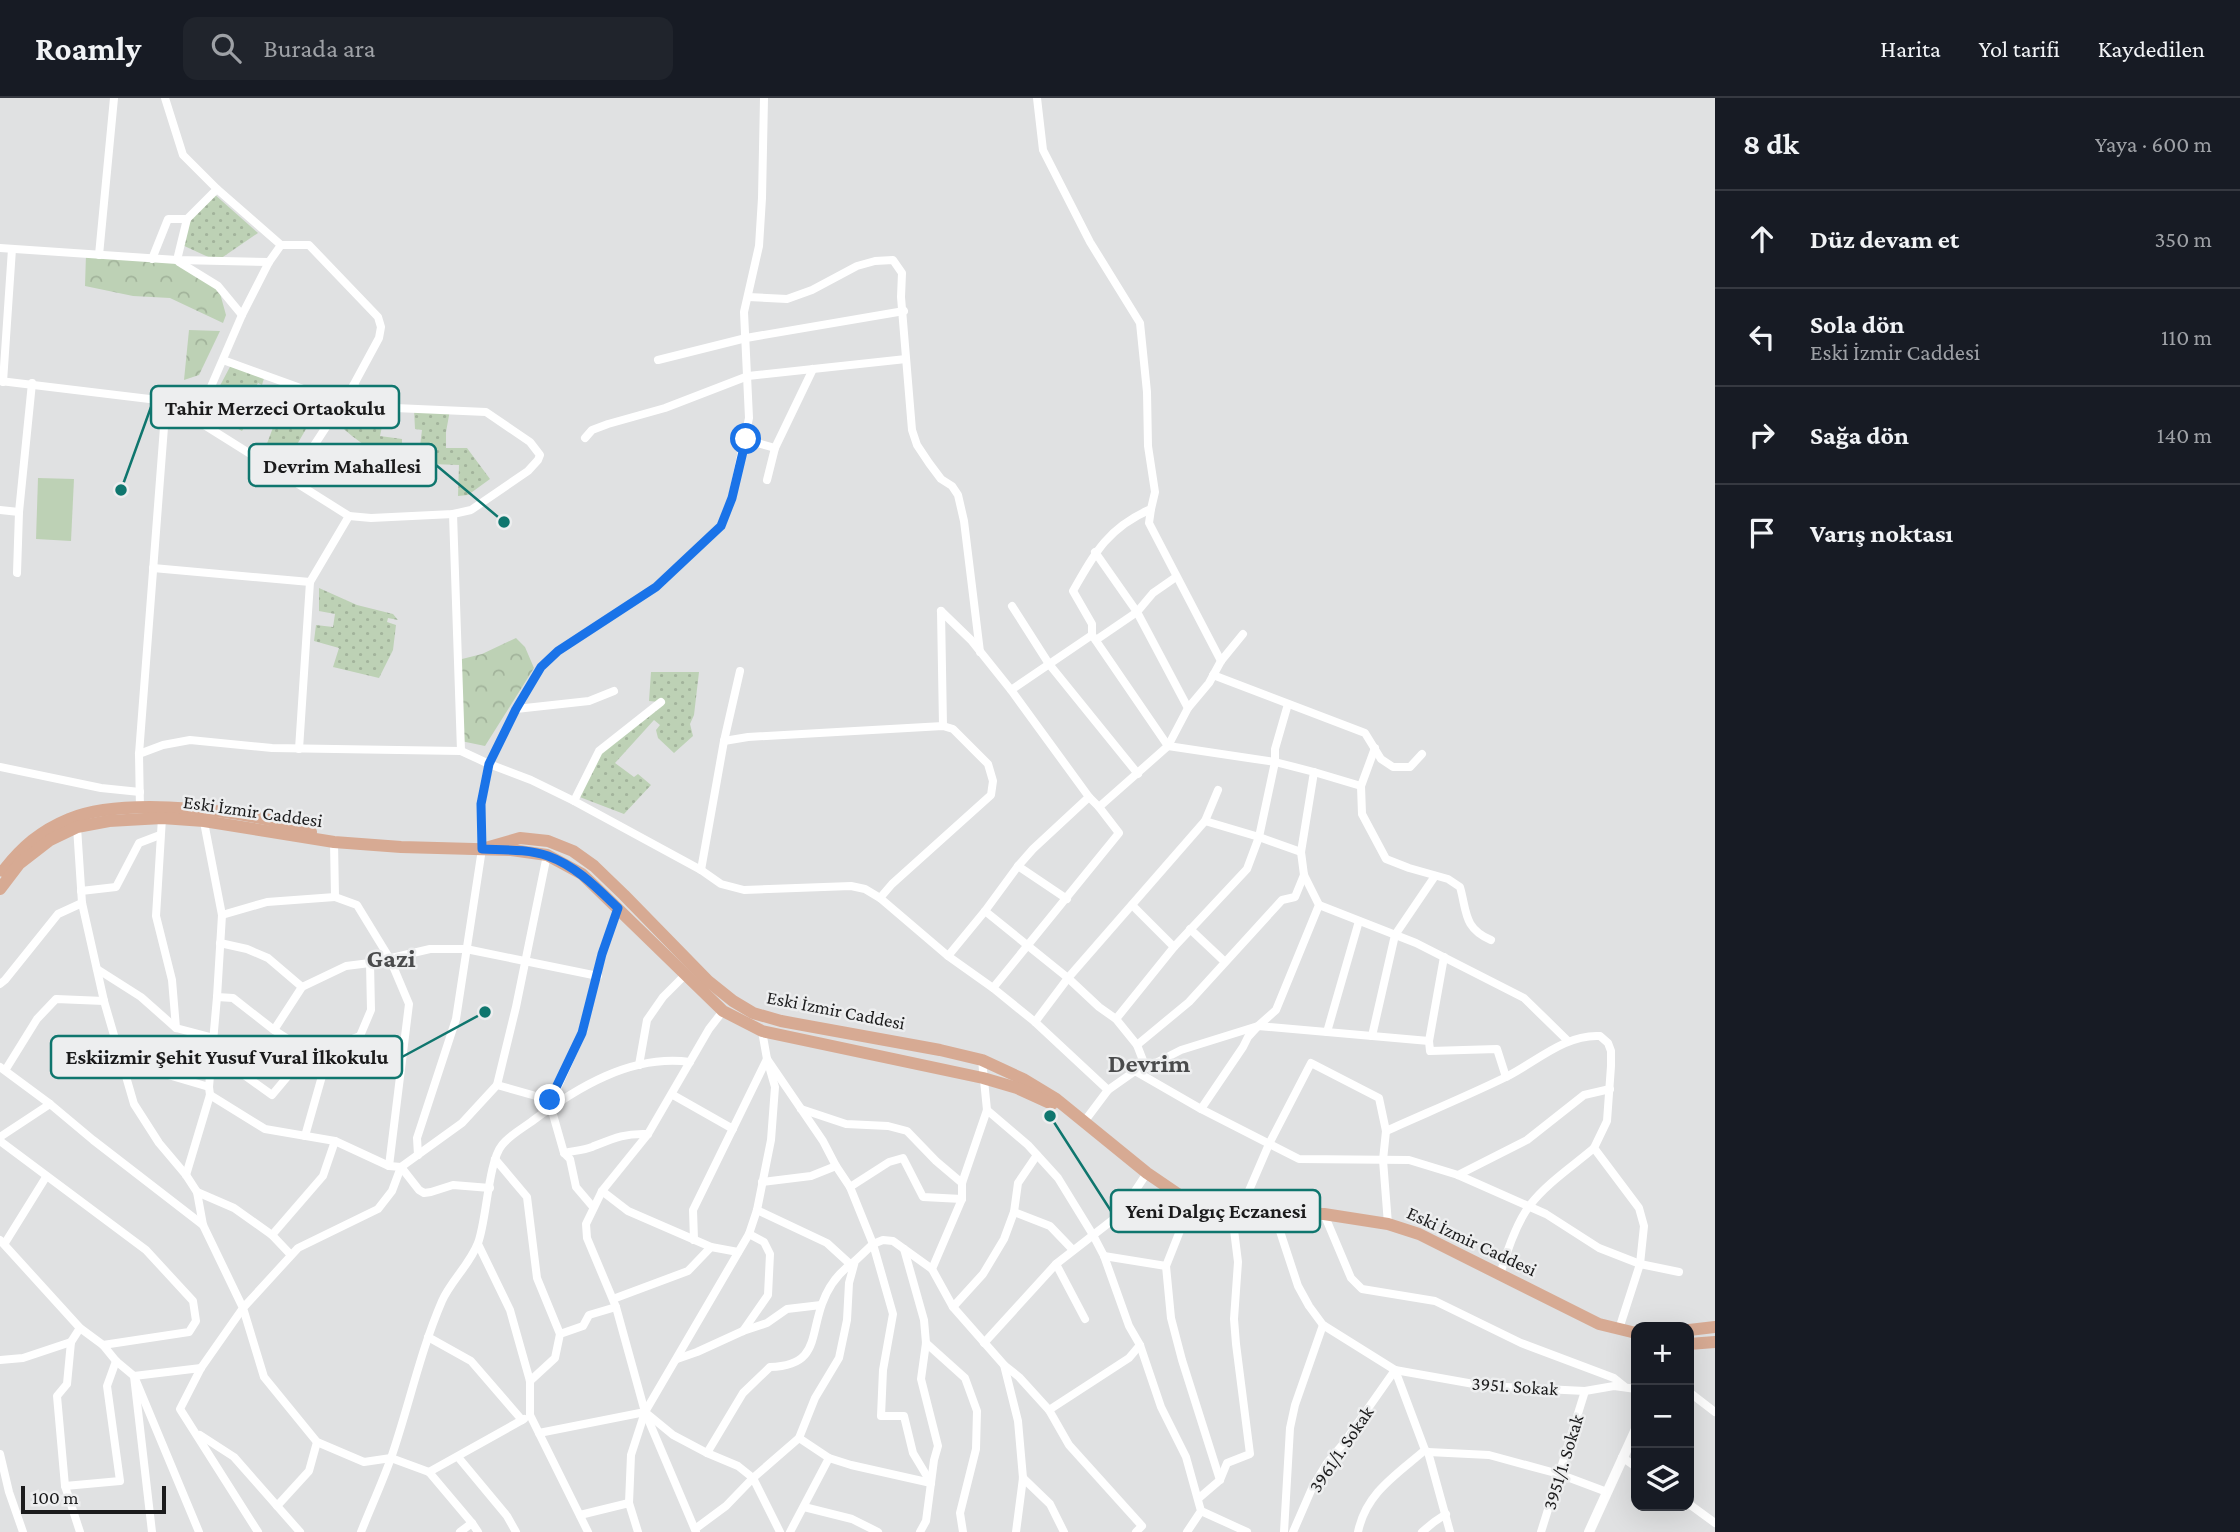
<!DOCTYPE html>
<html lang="tr">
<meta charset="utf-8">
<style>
body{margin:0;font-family:"Crimson Pro",serif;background:#20242c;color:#f1f3f6}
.controls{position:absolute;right:21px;bottom:21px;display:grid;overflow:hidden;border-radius:14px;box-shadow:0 7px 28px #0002}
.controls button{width:63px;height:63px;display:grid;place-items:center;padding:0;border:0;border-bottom:2px solid #363941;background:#171b24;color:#f1f3f6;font:35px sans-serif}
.scale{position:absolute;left:21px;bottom:18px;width:145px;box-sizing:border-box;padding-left:7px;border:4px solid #1b1b1c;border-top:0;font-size:19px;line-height:24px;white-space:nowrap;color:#1b1b1c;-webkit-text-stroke:5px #edeeef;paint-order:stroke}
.stop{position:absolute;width:21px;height:21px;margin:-16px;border:5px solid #1a73e8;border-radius:50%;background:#fff}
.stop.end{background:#1a73e8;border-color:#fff;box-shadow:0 2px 7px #0008}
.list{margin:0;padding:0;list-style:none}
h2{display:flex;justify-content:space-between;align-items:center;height:91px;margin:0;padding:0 28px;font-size:30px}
h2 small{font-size:23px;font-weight:400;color:#9ea1a6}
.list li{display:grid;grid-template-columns:46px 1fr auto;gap:21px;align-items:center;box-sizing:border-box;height:98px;padding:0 28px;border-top:2px solid #363941}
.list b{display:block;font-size:26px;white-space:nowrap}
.list p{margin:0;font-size:23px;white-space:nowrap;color:#9ea1a6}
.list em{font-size:23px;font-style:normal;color:#9ea1a6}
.icon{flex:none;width:38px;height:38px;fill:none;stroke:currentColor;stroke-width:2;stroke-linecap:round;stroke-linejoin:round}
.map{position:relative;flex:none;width:1715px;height:1434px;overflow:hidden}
header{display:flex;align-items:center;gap:42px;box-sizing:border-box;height:98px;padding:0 35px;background:#171b24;border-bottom:2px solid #363941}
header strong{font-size:33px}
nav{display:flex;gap:38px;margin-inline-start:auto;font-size:24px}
.search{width:490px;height:63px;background:#20242c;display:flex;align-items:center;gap:18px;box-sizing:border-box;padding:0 24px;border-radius:14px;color:#9ea1a6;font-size:26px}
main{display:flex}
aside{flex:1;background:#171b24}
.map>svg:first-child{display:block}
.grass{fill:#bdd1b5}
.park{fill:url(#park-crowns)}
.garden{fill:url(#garden-dots)}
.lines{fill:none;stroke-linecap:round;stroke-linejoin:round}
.minor{stroke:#fff;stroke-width:8}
.tertiary{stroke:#fff;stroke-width:10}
.primary{stroke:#d7aa93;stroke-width:12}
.route{stroke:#1a73e8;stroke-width:9}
.labels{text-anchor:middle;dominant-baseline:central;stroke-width:5;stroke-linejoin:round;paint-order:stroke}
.street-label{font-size:19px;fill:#1b1b1c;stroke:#edeeef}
.district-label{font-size:26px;font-weight:bold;fill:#4a4b4c;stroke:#edeeef}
.leader{fill:none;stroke:#0f766e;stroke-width:2.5}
.callout-dot{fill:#0f766e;stroke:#edeeef;stroke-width:2.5}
.callout{fill:#edeeef;stroke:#0f766e;stroke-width:2.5}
.callout-label{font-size:21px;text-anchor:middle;font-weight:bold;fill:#1b1b1c}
</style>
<header>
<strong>Roamly</strong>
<div class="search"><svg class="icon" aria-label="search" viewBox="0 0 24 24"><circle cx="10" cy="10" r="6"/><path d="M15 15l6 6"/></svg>Burada ara</div>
<nav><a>Harita</a><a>Yol tarifi</a><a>Kaydedilen</a></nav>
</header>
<main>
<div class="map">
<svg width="1715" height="1434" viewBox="0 0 1715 1434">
<defs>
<pattern id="park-crowns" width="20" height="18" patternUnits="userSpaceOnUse" patternTransform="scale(1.75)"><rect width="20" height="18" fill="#bdd1b5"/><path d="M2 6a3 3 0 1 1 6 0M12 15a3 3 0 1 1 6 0" fill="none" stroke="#a2b39b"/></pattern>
<pattern id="garden-dots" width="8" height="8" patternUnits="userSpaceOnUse" patternTransform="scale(1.75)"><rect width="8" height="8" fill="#bdd1b5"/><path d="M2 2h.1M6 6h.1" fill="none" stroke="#a2b39b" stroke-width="1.8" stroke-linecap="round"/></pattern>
</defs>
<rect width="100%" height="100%" fill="#e0e1e2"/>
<polygon class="grass" points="38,380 74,381 71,443 36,441"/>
<g class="park">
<polygon points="86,156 177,162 218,188 226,217 223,225 170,200 133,198 85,188"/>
<polygon points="189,232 220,233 199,277 184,282"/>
<polygon points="516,540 525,549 534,570 485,648 461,643 458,562 482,556"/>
</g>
<g class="garden">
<polygon points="213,95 258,135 217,163 180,146 187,121"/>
<polygon points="232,265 265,277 262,287 258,285 243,311 253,316 242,333 206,314"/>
<path d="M353 288 395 310 384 319 380 338 402 341V346L420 348 422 332 415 331 414 311 450 312 446 334V350H467L490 381 468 397 458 398 459 367 431 366 409 375C383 359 356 344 335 323Z"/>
<polygon points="286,320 306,331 288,362 266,348 274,327 279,329"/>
<polygon points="319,490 357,507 393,516 398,522 388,520 387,524 396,527 393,552 379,580 333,569 339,550 314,543 316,527 333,529 335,516 319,513"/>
<polygon points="651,574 699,574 694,617 690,626 693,638 674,655 658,640 656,632 660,627 654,622 615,665 634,679 638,676 651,687 624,716 577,698 599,653 659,604 649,603"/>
</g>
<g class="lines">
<g class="minor">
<polyline points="165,0 183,57 217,91 281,147 309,147 378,219 381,229 379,240 353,288 292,381"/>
<path d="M1037 0 1043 52 1090 144 1140 225 1147 294 1148 348 1155 394 1151 411C1109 429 1095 454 1073 493L1092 526V537L1168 648 1275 664 1314 674 1301 754 1304 777 1319 807 1276 912 1258 928 1248 939 1243 949 1201 1011"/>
<polyline points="0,150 177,162 269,164"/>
<polyline points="99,157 114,0"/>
<polyline points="152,161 168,121 187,121"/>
<polyline points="177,162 187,121 217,91"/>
<polyline points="179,164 218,188 242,217 269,164 281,147"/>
<polyline points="748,199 787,201 812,192 857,168 875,163 893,162 902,175 901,199 912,332 917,347 929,365 941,381 952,388 958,397 964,423 980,554"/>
<polyline points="223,262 342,305"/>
<polyline points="658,262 746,240 904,213"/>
<polyline points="0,283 166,303 349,418"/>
<polyline points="3,284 12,151"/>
<polyline points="197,321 242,217"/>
<polyline points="585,340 592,332 608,326 665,310 748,278 906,261"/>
<polyline points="746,342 775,350"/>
<polyline points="767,382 775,350 813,271"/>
<polyline points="1151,411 1149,425 1221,563"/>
<polyline points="0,412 19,414"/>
<polyline points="453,416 461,653"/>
<polyline points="1095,454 1137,514 1188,610"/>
<polyline points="153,470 310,484"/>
<polyline points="17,475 19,414 32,285"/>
<polyline points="1012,508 1049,566 1138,676"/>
<polyline points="941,513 971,542 1011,592 1089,699"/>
<polyline points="941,513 943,628"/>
<polyline points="1096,542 1137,514 1153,495 1176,479"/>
<polyline points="1213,577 1365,635 1381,661 1393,669 1410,669 1422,656"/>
<polyline points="1011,592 1092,537"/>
<polyline points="516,611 589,603 614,593"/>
<polyline points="724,643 748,639 943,628 953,631 988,666 993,683 991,697 892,786 880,800"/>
<polyline points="299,651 310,484 349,418 371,420 453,416 471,412 528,373 538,362 540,357 530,344 486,314 395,310 353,288"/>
<polyline points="139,656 163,647 190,642 272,650 461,653 489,666 531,682 574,703 701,772 721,786 744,792 851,788 865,791 880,800 948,858 993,890 1035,924 1108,992"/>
<polyline points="0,669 101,690 140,694"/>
<polyline points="1314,674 1361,688 1375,650"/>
<path d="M1361 688 1362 716 1386 761 1409 770 1448 781 1460 789C1467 813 1463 830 1491 842"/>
<polyline points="574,703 599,653 661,604"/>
<polyline points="140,711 139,656 166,303"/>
<polyline points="162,720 156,818 172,882 176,930 214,940"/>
<polyline points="1205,723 1259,739 1275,664 1275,651 1288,606"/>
<polyline points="77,729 82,805 104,903 134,1006 159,1045 186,1077 197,1094 203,1127 243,1210 201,1270 180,1311 258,1434"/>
<polyline points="334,744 335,799 357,807 390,861 409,906 389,1068"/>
<polyline points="1018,768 1067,801"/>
<polyline points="701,772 724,643 740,573"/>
<polyline points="81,793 116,789 139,745 160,737"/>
<polyline points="1132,807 1174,849"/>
<polyline points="1319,807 1416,845 1524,900 1568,943"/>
<polyline points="985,813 1068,880 1099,909 1116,921 1137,947 1146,970"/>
<polyline points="222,817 267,804 335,799"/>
<polyline points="1190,831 1225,864"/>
<polyline points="220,845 247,851 268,860 302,889"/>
<polyline points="948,858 985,813 1018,768 1033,751 1089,699 1099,709 1168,648 1188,610 1209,585 1221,563 1243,536"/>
<polyline points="97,871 141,899 176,930"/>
<polyline points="0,886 5,882 58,816 82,805"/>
<polyline points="993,890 1119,735 1099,709"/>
<polyline points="217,899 233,900 274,932 308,954 330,950 360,938 371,912 370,865"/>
<polyline points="1116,921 1174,849 1247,771 1259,739 1301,754"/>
<polyline points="1035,924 1068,880 1205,723 1218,692"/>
<polyline points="274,932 302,889 346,868 370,865 430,851 466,851 598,878"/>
<polyline points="762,933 767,961 823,1043 836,1068 850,1089 873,1146 893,1216 883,1272 881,1318 904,1318 913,1355 931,1385"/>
<polyline points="1327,934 1359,823"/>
<polyline points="1372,938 1395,837 1435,778"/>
<polyline points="1429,943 1444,859"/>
<polyline points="1137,947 1189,904 1282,802 1295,799 1304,777"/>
<polyline points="212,954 272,997 308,954"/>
<polyline points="121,959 138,955 158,974 209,989"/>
<polyline points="767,961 775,989 771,1042 757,1112 749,1136 645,1314 673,1337 707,1355 738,1368 753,1380 780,1434"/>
<polyline points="982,962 987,1012 962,1085 962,1101 932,1171 953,1209 1004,1267 1018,1323 1023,1380 1016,1434"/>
<polyline points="639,967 647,922 663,899 685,877"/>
<polyline points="0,969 50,1006 93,1042 203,1127"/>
<polyline points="6,971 37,921 56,901 104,903"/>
<polyline points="1135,973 1201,1011 1299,1061 1409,1062 1458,1077 1546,1116 1599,1150 1640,1166 1679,1174"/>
<polyline points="497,987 516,909 547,757"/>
<polyline points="210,997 265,1031 335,1043 389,1068 401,1069 419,1092 424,1095 431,1094 453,1087 490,1090"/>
<polyline points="673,997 733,1031"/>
<polyline points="801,1011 846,1026 888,1028 907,1033 936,1063 962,1085"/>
<polyline points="987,1012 1028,1047 1058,1080 1093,1137 1104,1158 1129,1228 1140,1247 1161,1309 1186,1359 1201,1413 1187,1434"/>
<polyline points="1084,1024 1108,992 1135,973 1146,970 1181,952 1258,928 1429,943 1430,953 1497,951 1506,979"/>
<path d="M1386 1033C1426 1015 1467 998 1506 979 1536 964 1565 936 1600 938L1608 945 1611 953V968L1607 1023 1594 1050 1639 1110 1644 1128 1640 1166 1619 1231"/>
<polyline points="305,1038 330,950"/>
<polyline points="0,1039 50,1006"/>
<polyline points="0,1043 146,1152 193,1203 196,1223 189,1234 103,1247"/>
<path d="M564 1055C573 1053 584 1052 592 1049 614 1040 624 1035 648 1036"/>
<polyline points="418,1057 417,1040 456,921 482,751 481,706 489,666 516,611 541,569 558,553 656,489 721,428 732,400 749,320 744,214 759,148 762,100 764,0"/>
<polyline points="495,1061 527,1099 537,1180 560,1236"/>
<polyline points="186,1077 210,997 209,989 217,899 222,817 203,719"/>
<polyline points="1458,1077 1527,1042 1584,997 1610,991"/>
<polyline points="762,1084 811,1078 836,1068"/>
<polyline points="850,1089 889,1064 903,1060 923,1099 962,1101"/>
<polyline points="602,1093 628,1113 711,1149"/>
<polyline points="197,1094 234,1110 272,1137 290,1156"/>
<polyline points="1191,1105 1166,1168 1171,1220 1182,1262 1220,1382"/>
<polyline points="593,1109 576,1089 570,1061 564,1055 550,1006 582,935 602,856 618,810"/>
<polyline points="757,1112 827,1145 850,1166"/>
<polyline points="1014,1114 1050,1128 1073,1152"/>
<polyline points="1274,1115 1298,1188 1309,1208 1323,1227 1395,1272 1425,1352 1428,1354 1450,1434"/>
<polyline points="1324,1116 1351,1180 1362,1191 1435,1203 1521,1245 1614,1280 1624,1288"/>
<polyline points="1238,1118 1269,1046 1311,965 1379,1000 1386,1033 1383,1062 1388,1126"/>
<polyline points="272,1137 323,1078 335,1043"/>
<polyline points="0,1142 80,1230 103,1247 116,1263 134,1278 199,1434"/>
<polyline points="694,1142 693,1112 767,961"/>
<polyline points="5,1145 46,1079"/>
<polyline points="478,1146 510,1212 530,1283 530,1317 588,1434"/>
<polyline points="904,1151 924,1222 926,1245 921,1281 938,1348 934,1362 926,1423 920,1434"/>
<polyline points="1104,1158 1166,1168"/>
<polyline points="1056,1166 1085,1221"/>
<path d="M1500 1177C1506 1156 1516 1125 1530 1107 1547 1085 1573 1068 1594 1050"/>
<polyline points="613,1201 688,1173 711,1149 738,1154"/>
<polyline points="953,1209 983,1176 1004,1141 1014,1114 1018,1085 1037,1057"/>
<polyline points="743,1233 768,1197 770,1156 764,1144 749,1136"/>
<polyline points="428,1239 471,1263 522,1322"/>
<polyline points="926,1245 965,1280 977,1313 976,1351 960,1415 963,1434"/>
<polyline points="984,1245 1056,1166 1119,1117 1147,1075"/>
<polyline points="677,1261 697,1254 743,1233 767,1225 787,1211 821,1207"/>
<polyline points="0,1262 23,1260 71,1244"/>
<polyline points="1004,1267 1019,1279 1049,1312"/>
<polyline points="530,1283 555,1260 560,1236 583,1228 589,1217 616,1209"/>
<polyline points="1689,1294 1715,1314"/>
<polyline points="539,1335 645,1314 696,1434"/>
<polyline points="200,1337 234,1359 300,1434"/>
<polyline points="799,1340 829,1360 851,1367 931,1385"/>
<polyline points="1428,1354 1489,1357 1559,1376 1607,1394"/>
<path d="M707 1355 743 1295 770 1269C818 1268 810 1239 822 1206 828 1189 840 1173 855 1163"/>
<polyline points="0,1356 9,1394 23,1434"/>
<polyline points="458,1359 507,1418 516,1434"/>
<polyline points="1622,1359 1636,1369"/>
<polyline points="429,1374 524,1321"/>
<polyline points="1023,1380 1050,1406 1064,1434"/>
<polyline points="65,1388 120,1383 107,1288 116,1263"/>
<polyline points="1199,1400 1220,1382 1227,1365 1250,1356 1236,1246 1234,1221 1238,1164 1232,1116"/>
<polyline points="1689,1406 1715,1425"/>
<polyline points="277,1408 309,1373 317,1344"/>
<polyline points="804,1409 852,1421 878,1434"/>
<polyline points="1201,1413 1247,1434"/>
<polyline points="580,1417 629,1405"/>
<polyline points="695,1431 726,1408 753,1380 799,1340 815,1300 839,1260 847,1222 849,1185 855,1163 873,1146 883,1142 893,1143 932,1171"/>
<polyline points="80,1434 65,1388 57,1298 67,1286 71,1244 80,1230"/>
<polyline points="152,1434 134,1278 201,1270"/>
<path d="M361 1434C371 1409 382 1385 391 1360 409 1308 420 1254 442 1203 451 1183 470 1166 478 1145 487 1121 488 1064 502 1047 509 1038 521 1031 531 1024 576 990 631 956 690 964"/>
<polyline points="460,1434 472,1425"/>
<polyline points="478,1434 472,1425 429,1374 391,1360 364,1364 317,1344 264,1279 243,1210 298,1150 378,1111 392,1093 401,1069 462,1025 497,987 550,1002"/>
<polyline points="638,1434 629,1405 631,1357 645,1314 616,1209 587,1140 586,1126 602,1093 648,1036 709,931 723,913"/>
<polyline points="790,1434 829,1360"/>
<polyline points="1136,1434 1142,1428 1069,1347 1049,1312 1129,1260 1140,1247"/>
<polyline points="1284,1434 1290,1330 1295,1307 1323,1227"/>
<polyline points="1293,1434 1313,1388 1327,1365 1343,1346 1395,1272 1485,1288 1585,1293 1614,1288 1636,1291"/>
<path d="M1358 1434C1366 1395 1396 1377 1425 1352"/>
<polyline points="1422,1434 1434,1424 1446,1416"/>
<polyline points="1541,1434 1585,1293"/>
</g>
<polyline class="tertiary" points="1589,1434 1636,1331"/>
<g class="primary">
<polyline points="482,751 520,740 548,743 573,753 594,768 624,797 708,883 733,903 753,915 781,923 940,952 982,962 1023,981 1056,1001 1147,1075 1191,1105 1238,1118 1274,1115 1324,1116 1388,1126 1419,1136 1599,1226 1636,1235"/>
<path d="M3 773C22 749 40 733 69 721 125 698 255 712 311 734"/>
<polyline points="0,791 19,766 50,742 77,729 109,723 162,720 204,723 334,744 401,749 511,752 547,757 582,776 723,913 762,933 983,980 1017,990 1052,1006"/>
<polyline points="1689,1232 1715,1229"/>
<polyline points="1689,1246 1715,1244"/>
</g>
</g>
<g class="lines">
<path class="route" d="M550 1002 582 935 602 856 618 810C597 790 576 768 548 758 528 751 503 752 482 751L481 706 489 666 516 611 541 569 558 553 656 489 721 428 732 400 746 341"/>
</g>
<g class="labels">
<g class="street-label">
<text transform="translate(253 713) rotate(8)">Eski İzmir Caddesi</text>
<text transform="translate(836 912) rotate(11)">Eski İzmir Caddesi</text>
<text transform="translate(1472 1143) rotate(25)">Eski İzmir Caddesi</text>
<text transform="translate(1515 1288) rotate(4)">3951. Sokak</text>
<text transform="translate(1341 1351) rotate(-56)">3961/1. Sokak</text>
<text transform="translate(1563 1364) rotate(-73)">3951/1. Sokak</text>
</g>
<g class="district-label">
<text x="391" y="860">Gazi</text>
<text x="1149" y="965">Devrim</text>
</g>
</g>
<path class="leader" d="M121 392L151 309M504 424L436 367M485 914L402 959M1050 1018L1111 1113"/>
<g class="callout-dot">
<circle cx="121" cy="392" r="7"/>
<circle cx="504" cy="424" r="7"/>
<circle cx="485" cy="914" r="7"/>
<circle cx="1050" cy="1018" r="7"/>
</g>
<g class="callout">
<rect x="151" y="288" width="248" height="42" rx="7"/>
<rect x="249" y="346" width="187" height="42" rx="7"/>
<rect x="51" y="938" width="351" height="42" rx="7"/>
<rect x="1111" y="1092" width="209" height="42" rx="7"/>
</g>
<g class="callout-label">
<text x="275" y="317">Tahir Merzeci Ortaokulu</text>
<text x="342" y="375">Devrim Mahallesi</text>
<text x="227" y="966">Eskiizmir Şehit Yusuf Vural İlkokulu</text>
<text x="1216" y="1120">Yeni Dalgıç Eczanesi</text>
</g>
</svg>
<div class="controls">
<button>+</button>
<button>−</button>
<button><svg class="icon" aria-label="layers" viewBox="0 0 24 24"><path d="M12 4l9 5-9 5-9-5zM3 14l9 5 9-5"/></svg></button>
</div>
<div class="scale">100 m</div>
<div class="stop" style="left:746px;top:341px"></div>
<div class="stop end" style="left:550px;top:1002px"></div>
</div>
<aside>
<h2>8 dk<small>Yaya · 600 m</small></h2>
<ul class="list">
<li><svg class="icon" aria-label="ahead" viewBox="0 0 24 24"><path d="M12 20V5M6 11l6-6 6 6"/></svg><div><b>Düz devam et</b></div><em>350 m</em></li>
<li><svg class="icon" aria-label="left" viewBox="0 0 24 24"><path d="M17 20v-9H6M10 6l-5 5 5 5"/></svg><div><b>Sola dön</b><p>Eski İzmir Caddesi</p></div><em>110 m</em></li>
<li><svg class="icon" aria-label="right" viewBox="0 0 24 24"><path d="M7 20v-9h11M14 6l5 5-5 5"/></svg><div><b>Sağa dön</b></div><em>140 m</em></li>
<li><svg class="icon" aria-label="arrive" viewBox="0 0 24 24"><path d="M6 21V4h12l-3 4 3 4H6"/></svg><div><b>Varış noktası</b></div></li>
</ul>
</aside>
</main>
